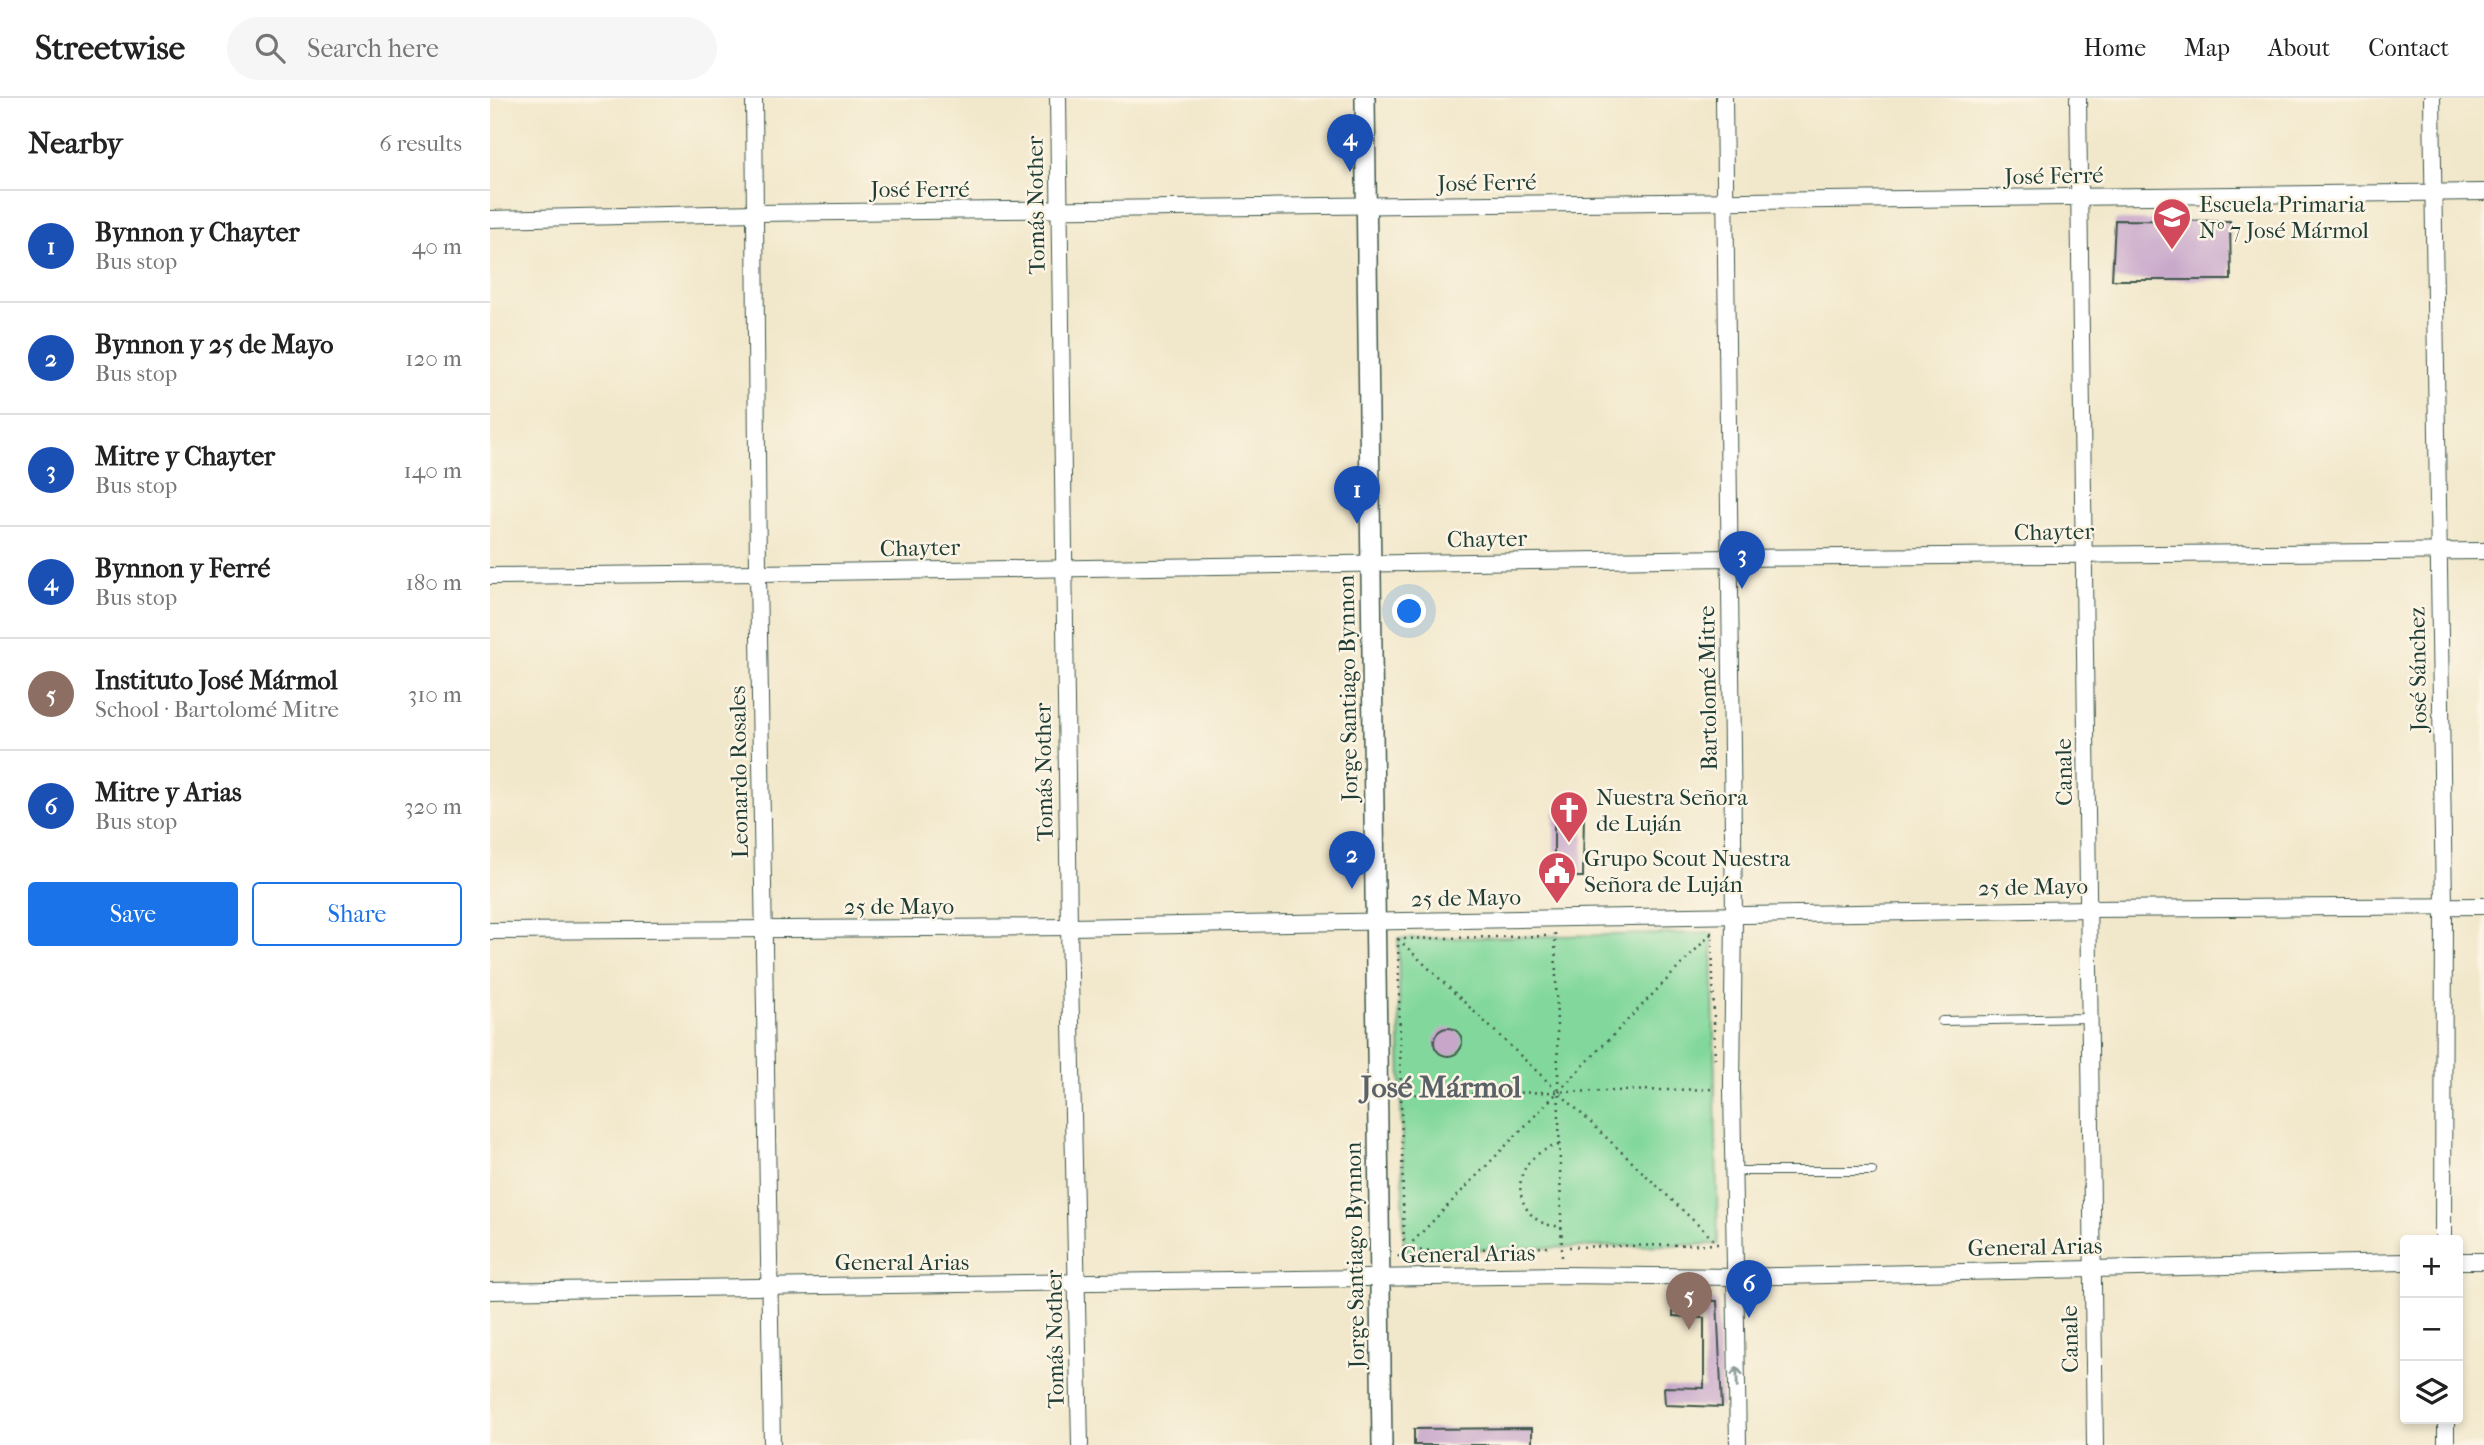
<!DOCTYPE html>
<meta charset="utf-8">
<style>
body{margin:0;font-family:"IM FELL French Canon",serif;background:#f6f6f6;color:#222}
.controls{position:absolute;right:21px;bottom:21px;display:grid;overflow:hidden;border-radius:7px;box-shadow:0 4px 10px #0003}
.controls button{width:63px;height:63px;display:grid;place-items:center;padding:0;border:0;border-bottom:2px solid #e0e0e0;background:#fff;color:#222;font:35px sans-serif}
.you{position:absolute;left:920px;top:514px;width:24px;height:24px;margin:-18px;border:5px solid #fff;border-radius:50%;background:#1a73e8;box-shadow:0 0 0 10px #1a73e833}
.badge{display:grid;place-items:center;width:46px;height:46px;border-radius:50%;background:#1a73e8;color:#fff;font-size:23px;font-weight:700}
.pin{position:absolute;translate:-50% -58px;filter:drop-shadow(0 2px 4px #0008)}
.pin::after{content:'';position:absolute;top:37px;width:24px;height:21px;background:inherit;clip-path:polygon(0 0,100% 0,50% 100%)}
.list{margin:0;padding:0;list-style:none}
h2{display:flex;justify-content:space-between;align-items:center;height:91px;margin:0;padding:0 28px;font-size:30px}
h2 small{font-size:23px;font-weight:400;color:#767676}
.list li{display:grid;grid-template-columns:46px 1fr auto;gap:21px;align-items:center;box-sizing:border-box;height:112px;padding:0 28px;border-top:2px solid #e0e0e0}
.list b{display:block;font-size:26px;white-space:nowrap}
.list p{margin:0;font-size:23px;white-space:nowrap;color:#767676}
.list em{font-size:23px;font-style:normal;color:#767676}
.actions{display:flex;gap:14px;padding:21px 28px}
.actions a{flex:1;padding:16px 0;border:2px solid #1a73e8;border-radius:7px;text-align:center;font-size:24px;color:#1a73e8}
.actions .main{background:#1a73e8;color:#fff}
.icon{flex:none;width:38px;height:38px;fill:none;stroke:currentColor;stroke-width:2;stroke-linecap:round;stroke-linejoin:round}
.map{position:relative;flex:none;width:1994px;height:1347px;overflow:hidden}
header{display:flex;align-items:center;gap:42px;box-sizing:border-box;height:98px;padding:0 35px;background:#fff;border-bottom:2px solid #e0e0e0}
header strong{font-size:33px}
nav{display:flex;gap:38px;margin-inline-start:auto;font-size:24px}
.search{width:490px;height:63px;background:#f6f6f6;display:flex;align-items:center;gap:18px;box-sizing:border-box;padding:0 24px;border-radius:38px;color:#767676;font-size:26px}
main{display:flex}
aside{flex:1;background:#fff}
.map>svg:first-child{display:block}
.green{fill:#82d89c;stroke:#508a68;stroke-width:2}
.building{fill:#c7a6ca}
.lines{fill:none;stroke-linecap:round;stroke-linejoin:round}
.service-casing{stroke:#3e564a;stroke-width:10}
.minor-casing{stroke:#3e564a;stroke-width:18}
.tertiary-casing{stroke:#3e564a;stroke-width:22}
.path{stroke:#3e564a;stroke-width:2.5;stroke-dasharray:2 5;stroke-linecap:butt}
.service{stroke:#fff;stroke-width:8}
.minor{stroke:#fff;stroke-width:16}
.tertiary{stroke:#fff;stroke-width:19}
.oneway{stroke:#8f9e9a}
.labels{text-anchor:middle;dominant-baseline:central;stroke-width:5;stroke-linejoin:round;paint-order:stroke}
.street-label{font-size:23px;fill:#1f3d34;stroke:#fcf5e5}
.poi-label{font-size:23px;fill:#1f3d34;stroke:#fcf5e5;text-anchor:start}
.district-label{font-size:30px;font-weight:bold;fill:#5a6268;stroke:#fcf5e5}
</style>
<header>
<strong>Streetwise</strong>
<div class="search"><svg class="icon" aria-label="search" viewBox="0 0 24 24"><circle cx="10" cy="10" r="6"/><path d="M15 15l6 6"/></svg>Search here</div>
<nav><a>Home</a><a>Map</a><a>About</a><a>Contact</a></nav>
</header>
<main>
<aside>
<h2>Nearby<small>6 results</small></h2>
<ul class="list">
<li><span class="badge" style="background:#1a4fb4">1</span><div><b>Bynnon y Chayter</b><p>Bus stop</p></div><em>40 m</em></li>
<li><span class="badge" style="background:#1a4fb4">2</span><div><b>Bynnon y 25 de Mayo</b><p>Bus stop</p></div><em>120 m</em></li>
<li><span class="badge" style="background:#1a4fb4">3</span><div><b>Mitre y Chayter</b><p>Bus stop</p></div><em>140 m</em></li>
<li><span class="badge" style="background:#1a4fb4">4</span><div><b>Bynnon y Ferré</b><p>Bus stop</p></div><em>180 m</em></li>
<li><span class="badge" style="background:#8d6e63">5</span><div><b>Instituto José Mármol</b><p>School · Bartolomé Mitre</p></div><em>310 m</em></li>
<li><span class="badge" style="background:#1a4fb4">6</span><div><b>Mitre y Arias</b><p>Bus stop</p></div><em>320 m</em></li>
</ul>
<div class="actions"><a class="main">Save</a><a>Share</a></div>
</aside>
<div class="map">
<svg width="1994" height="1347" viewBox="0 0 1994 1347">
<rect width="100%" height="100%" fill="#fcf5e5"/>
<filter id="ink" filterUnits="userSpaceOnUse"><feTurbulence type="fractalNoise" baseFrequency=".0143" numOctaves="2"/><feDisplacementMap in="SourceGraphic" scale="14" xChannelSelector="R" yChannelSelector="G"/><feConvolveMatrix kernelMatrix="1 2 1 2 8 2 1 2 1" color-interpolation-filters="sRGB"/></filter>
<filter id="wash" filterUnits="userSpaceOnUse"><feTurbulence type="fractalNoise" baseFrequency=".00686" numOctaves="4" result="noise"/><feDisplacementMap in="SourceGraphic" scale="28" xChannelSelector="R" yChannelSelector="G"/><feGaussianBlur stdDeviation="1.57" result="paint"/><feColorMatrix in="noise" values="0 0 0 0 0 0 0 0 0 0 0 0 0 0 0 0 0 1.4 0 .05"/><feComposite in="paint" operator="in"/></filter>
<g filter="url(#wash)">
<rect width="100%" height="100%" fill="#f1e7ca"/>
<polygon class="green" points="1222,835 1228,1146 914,1153 908,841"/>
<g id="blocks">
<g class="building">
<polygon points="1625,122 1740,123 1741,182 1622,182"/>
<polygon points="1094,711 1093,779 1064,779 1064,712"/>
<circle cx="958" cy="944" r="14"/>
<polygon points="1184,1201 1227,1203 1232,1309 1175,1307 1174,1289 1214,1290 1214,1220 1183,1218"/>
<polygon points="1042,1330 1042,1347 924,1347 924,1331"/>
</g>
</g>
</g>
<g filter="url(#ink)">
<use href="#blocks" fill-opacity="0" stroke="#3e564a" stroke-width="2"/>
<g class="lines">
<defs>
<g id="service">
<polyline points="1452,923 1599,920"/>
<polyline points="1243,1073 1382,1073"/>
</g>
<g id="minor">
<polyline points="264,0 268,475 282,1347"/>
<polyline points="568,0 579,829 590,1347"/>
<polyline points="1234,0 1244,818 1242,990 1248,1347"/>
<polyline points="1588,0 1605,1347"/>
<polyline points="1942,0 1954,808 1953,1142"/>
<polyline points="0,121 266,115 1994,94"/>
<polyline points="0,478 268,475 1240,460 1994,453"/>
<polyline points="0,833 579,829 1598,811 1994,808"/>
<polyline points="1968,1163 1994,1163"/>
<polyline points="0,1193 1073,1177 1246,1179 1915,1164"/>
<polyline points="1956,1321 1956,1347"/>
</g>
<polyline id="tertiary" points="875,0 892,1347"/>
</defs>
<use href="#service" class="service-casing"/>
<use href="#minor" class="minor-casing"/>
<use href="#tertiary" class="tertiary-casing"/>
<g class="path">
<polyline points="1065,835 1072,1161"/>
<polyline points="1220,835 1222,835 1225,965"/>
<polyline points="1056,838 908,841 914,1153 1062,1149"/>
<polyline points="908,841 1227,1145"/>
<polyline points="904,997 1226,991"/>
<path d="M1069 1047C1009 1061 1026 1131 1071 1128"/>
<polyline points="1079,1149 1228,1146 1228,1144"/>
<polyline points="908,1159 1222,835"/>
</g>
<use href="#service" class="service"/>
<use href="#minor" class="minor"/>
<use href="#tertiary" class="tertiary"/>
</g>
<defs><path id="oneway-shaft" d="M-6 0H5M1.5-3L5.5 0L1.5 3" fill="none" stroke-width="1.6" stroke-linecap="round" stroke-linejoin="round" transform="scale(1.75)"/></defs>
<use class="oneway" href="#oneway-shaft" transform="translate(1247 1279) rotate(-91)"/>
</g>
<defs>
<symbol id="school-pin" viewBox="-11 -11 22 30"><path d="M0 17L-7.5 6A9.5 9.5 0 1 1 7.5 6Z" fill="#d1495b" stroke="#fcf5e5"/><path d="M0-5L7-2L0 1L-7-2ZM-4 1L0 2.5L4 1V4Q0 6-4 4Z" fill="#fff"/></symbol>
<symbol id="church-pin" viewBox="-11 -11 22 30"><path d="M0 17L-7.5 6A9.5 9.5 0 1 1 7.5 6Z" fill="#d1495b" stroke="#fcf5e5"/><path d="M-1.2-6h2.4v3.5h3.3v2.4h-3.3V6h-2.4V-.1h-3.3v-2.4h3.3Z" fill="#fff"/></symbol>
<symbol id="civic-pin" viewBox="-11 -11 22 30"><path d="M0 17L-7.5 6A9.5 9.5 0 1 1 7.5 6Z" fill="#d1495b" stroke="#fcf5e5"/><path d="M-.6-6.5H3V-4.5H.6V-3L4-1V1h2V6H-6V1h2V-1L-.6-3ZM-1.2 2.5V6h2.4V2.5Z" fill="#fff"/></symbol>
</defs>
<g fill-rule="evenodd">
<use href="#school-pin" x="1660" y="97" width="44" height="60"/>
<use href="#church-pin" x="1057" y="690" width="44" height="60"/>
<use href="#civic-pin" x="1045" y="751" width="44" height="60"/>
</g>
<g class="labels">
<g class="street-label">
<text transform="translate(1564 78) rotate(-1)">José Ferré</text>
<text transform="translate(997 85) rotate(-1)">José Ferré</text>
<text x="430" y="91">José Ferré</text>
<text transform="translate(546 107) rotate(-91)">Tomás Nother</text>
<text transform="translate(1564 434) rotate(-1)">Chayter</text>
<text transform="translate(997 441) rotate(-1)">Chayter</text>
<text transform="translate(430 450) rotate(-1)">Chayter</text>
<text transform="translate(1928 571) rotate(-91)">José Sánchez</text>
<text transform="translate(858 590) rotate(-91)">Jorge Santiago Bynnon</text>
<text transform="translate(1218 590) rotate(-91)">Bartolomé Mitre</text>
<text transform="translate(249 674) rotate(-91)">Leonardo Rosales</text>
<text transform="translate(554 674) rotate(-91)">Tomás Nother</text>
<text transform="translate(1574 674) rotate(-91)">Canale</text>
<text transform="translate(1543 789) rotate(-1)">25 de Mayo</text>
<text transform="translate(976 800) rotate(-1)">25 de Mayo</text>
<text x="409" y="808">25 de Mayo</text>
<text transform="translate(1545 1149) rotate(-1)">General Arias</text>
<text transform="translate(978 1156) rotate(-1)">General Arias</text>
<text transform="translate(865 1157) rotate(-91)">Jorge Santiago Bynnon</text>
<text x="412" y="1164">General Arias</text>
<text transform="translate(565 1241) rotate(-91)">Tomás Nother</text>
<text transform="translate(1580 1241) rotate(-91)">Canale</text>
</g>
<g class="poi-label">
<text x="1709" y="106">Escuela Primaria<tspan x="1709" dy="26">Nº 7 José Mármol</tspan></text>
<text x="1106" y="699">Nuestra Señora<tspan x="1106" dy="26">de Luján</tspan></text>
<text x="1094" y="760">Grupo Scout Nuestra<tspan x="1094" dy="26">Señora de Luján</tspan></text>
</g>
<g class="district-label">
<text x="951" y="989">José Mármol</text>
</g>
</g>
</svg>
<div class="controls">
<button>+</button>
<button>−</button>
<button><svg class="icon" aria-label="layers" viewBox="0 0 24 24"><path d="M12 4l9 5-9 5-9-5zM3 14l9 5 9-5"/></svg></button>
</div>
<div class="you"></div>
<div class="pin badge" style="left:867px;top:426px;background:#1a4fb4">1</div>
<div class="pin badge" style="left:862px;top:791px;background:#1a4fb4">2</div>
<div class="pin badge" style="left:1252px;top:491px;background:#1a4fb4">3</div>
<div class="pin badge" style="left:860px;top:74px;background:#1a4fb4">4</div>
<div class="pin badge" style="left:1199px;top:1232px;background:#8d6e63">5</div>
<div class="pin badge" style="left:1259px;top:1220px;background:#1a4fb4">6</div>
</div>
</main>
